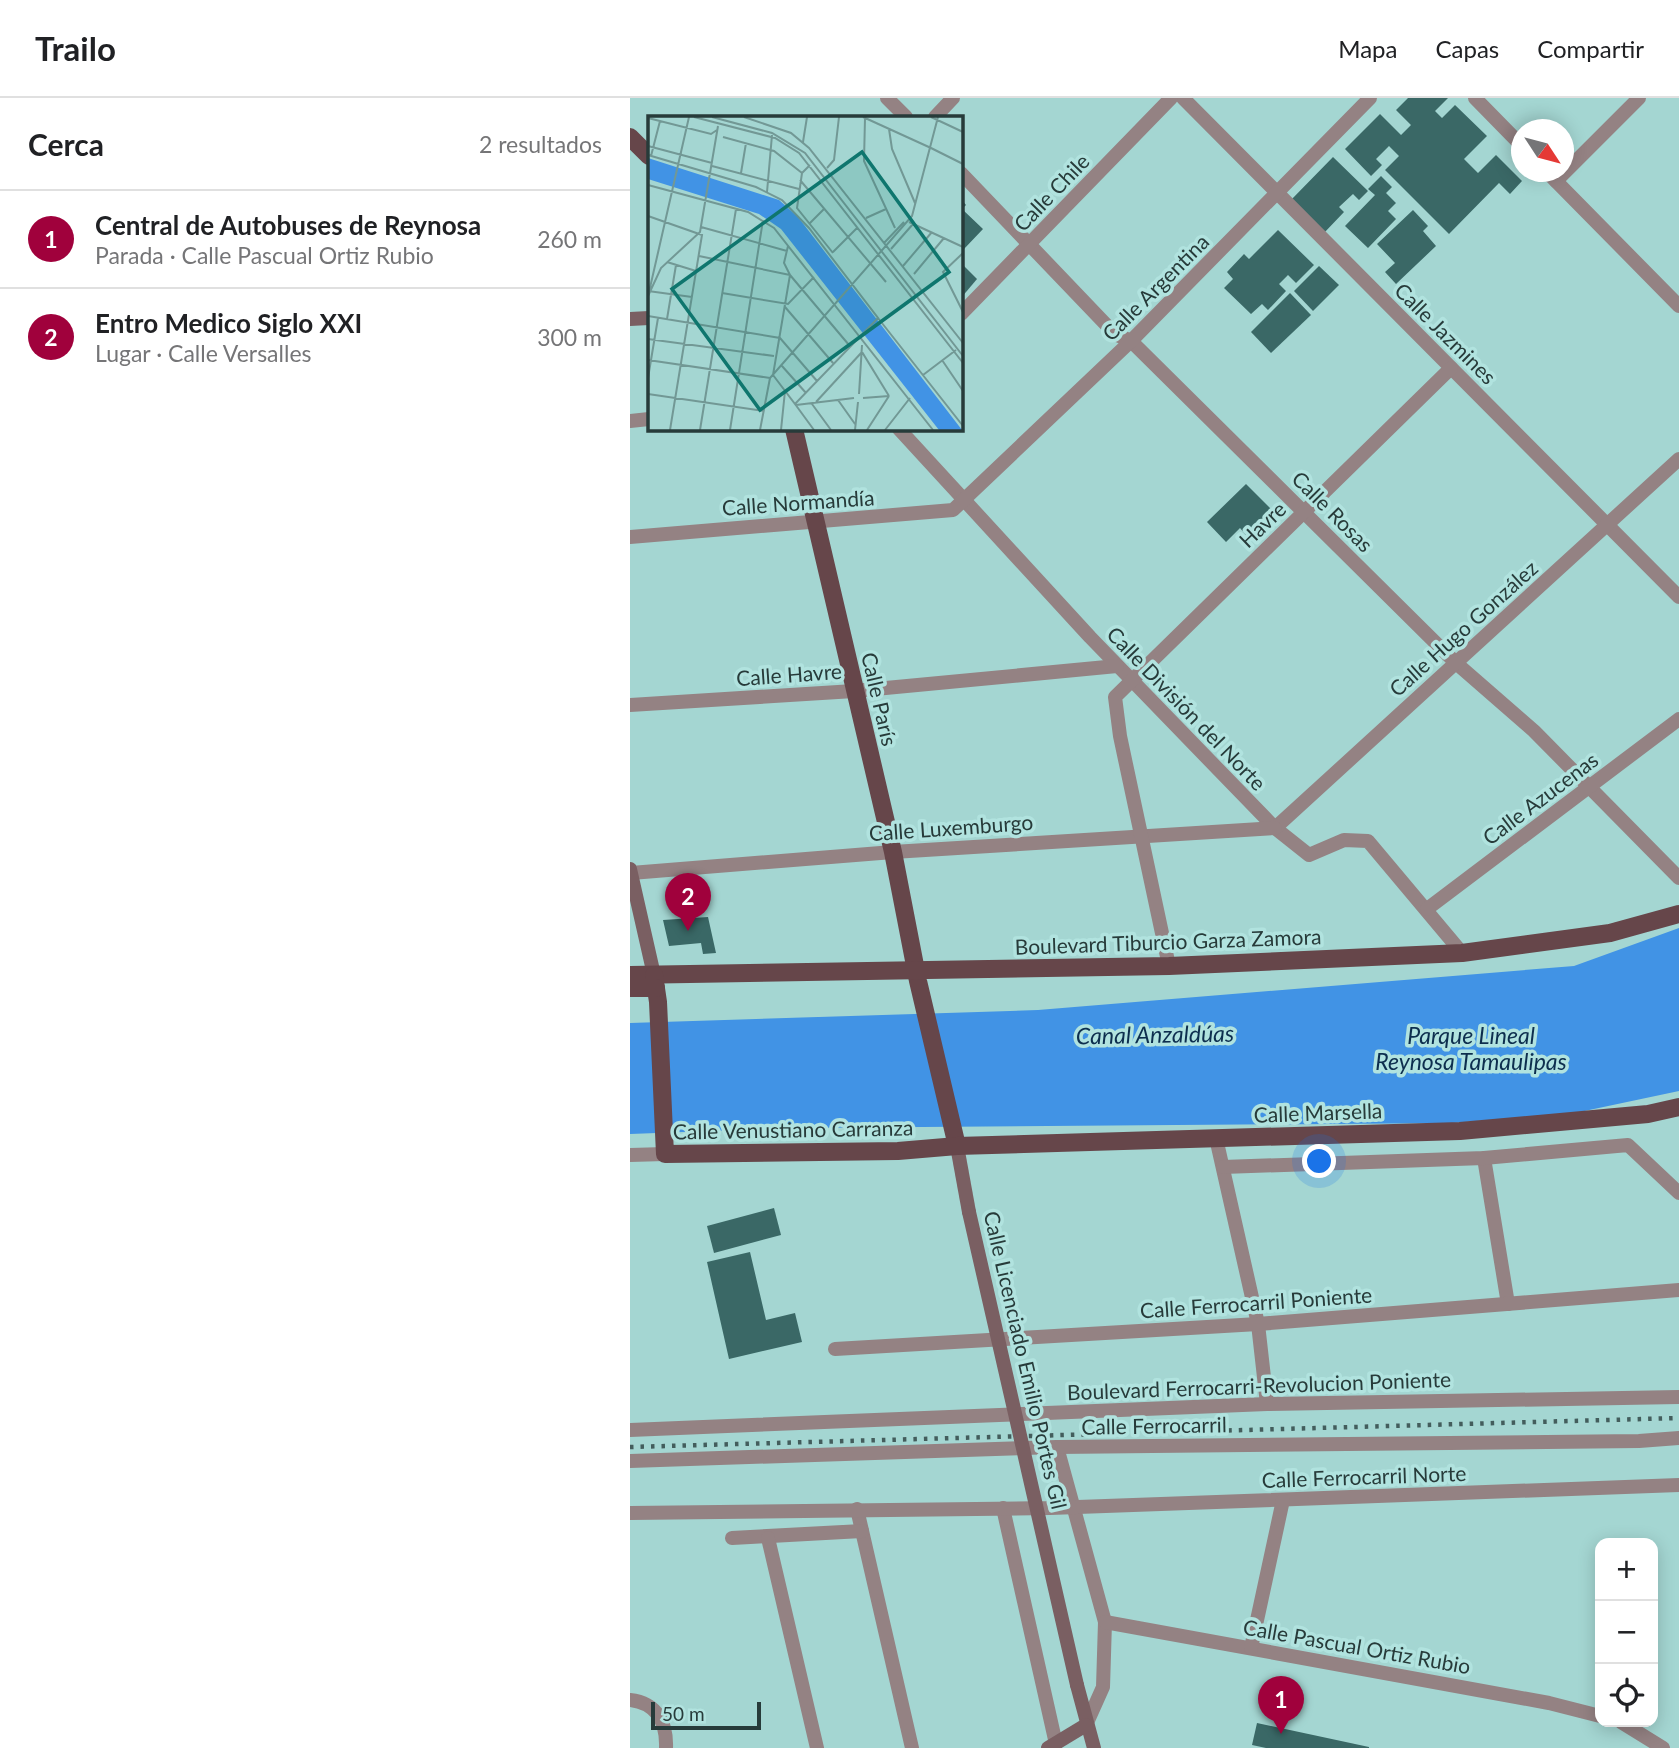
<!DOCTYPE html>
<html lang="es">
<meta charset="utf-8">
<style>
body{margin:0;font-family:Lato,sans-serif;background:#f6f6f6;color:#202124}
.controls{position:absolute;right:21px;bottom:21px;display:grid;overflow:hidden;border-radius:14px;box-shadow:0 4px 18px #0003}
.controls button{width:63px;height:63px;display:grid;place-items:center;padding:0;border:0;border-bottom:2px solid #e0e0e0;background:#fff;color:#202124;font:35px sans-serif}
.compass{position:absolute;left:881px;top:21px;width:63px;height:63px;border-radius:50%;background:#fff;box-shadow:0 4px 18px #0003;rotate:126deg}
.scale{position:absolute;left:21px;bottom:18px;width:110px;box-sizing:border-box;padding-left:7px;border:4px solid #273b3a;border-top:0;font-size:19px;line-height:24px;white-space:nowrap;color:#273b3a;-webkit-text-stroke:5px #b1e3df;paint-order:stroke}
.you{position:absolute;left:690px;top:1064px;width:24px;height:24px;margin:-18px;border:5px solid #fff;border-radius:50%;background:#1a73e8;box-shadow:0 0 0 10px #1a73e833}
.badge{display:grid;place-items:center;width:46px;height:46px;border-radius:50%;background:#a0013c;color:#fff;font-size:23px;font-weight:700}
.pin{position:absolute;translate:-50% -58px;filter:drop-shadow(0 2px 4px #0008)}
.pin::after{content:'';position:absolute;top:37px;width:24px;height:21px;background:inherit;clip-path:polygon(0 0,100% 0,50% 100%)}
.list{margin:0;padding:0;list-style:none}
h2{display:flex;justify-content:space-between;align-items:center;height:91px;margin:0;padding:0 28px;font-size:30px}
h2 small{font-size:23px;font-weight:400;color:#757577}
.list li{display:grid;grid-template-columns:46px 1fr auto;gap:21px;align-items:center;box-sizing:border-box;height:98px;padding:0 28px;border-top:2px solid #e0e0e0}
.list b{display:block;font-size:26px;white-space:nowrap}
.list p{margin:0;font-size:23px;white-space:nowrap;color:#757577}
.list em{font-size:23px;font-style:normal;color:#757577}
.icon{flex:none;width:38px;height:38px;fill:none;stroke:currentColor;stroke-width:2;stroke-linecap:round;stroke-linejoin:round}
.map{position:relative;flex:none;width:1049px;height:1650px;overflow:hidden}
header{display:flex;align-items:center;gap:42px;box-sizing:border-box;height:98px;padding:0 35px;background:#fff;border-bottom:2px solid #e0e0e0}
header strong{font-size:33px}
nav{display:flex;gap:38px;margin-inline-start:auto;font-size:24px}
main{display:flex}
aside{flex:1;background:#fff}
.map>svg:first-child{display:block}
.water{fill:#4193e5}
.building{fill:#3a6866}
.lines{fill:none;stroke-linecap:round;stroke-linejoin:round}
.minor{stroke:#948283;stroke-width:14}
.tertiary{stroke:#948283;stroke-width:14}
.secondary{stroke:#7a5f62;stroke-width:14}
.primary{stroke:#66464a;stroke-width:18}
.rail{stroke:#435d5c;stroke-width:4.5;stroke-dasharray:3.5 7;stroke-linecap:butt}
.secondary-bridge{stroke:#7a5f62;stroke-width:14}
.labels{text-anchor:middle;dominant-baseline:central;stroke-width:7;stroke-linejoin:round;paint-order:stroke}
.street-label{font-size:21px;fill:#273b3a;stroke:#b1e3df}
.water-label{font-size:23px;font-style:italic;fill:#0d2e4e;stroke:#b1e3df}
.inset-road{fill:none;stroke:#729895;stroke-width:2}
.view{fill:#0f766e;fill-opacity:0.15;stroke:#0f766e;stroke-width:3.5}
.inset-edge{fill:none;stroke:#273b3a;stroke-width:3.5}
</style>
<header>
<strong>Trailo</strong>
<nav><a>Mapa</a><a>Capas</a><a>Compartir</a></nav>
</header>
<main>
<aside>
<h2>Cerca<small>2 resultados</small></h2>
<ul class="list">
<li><span class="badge">1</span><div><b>Central de Autobuses de Reynosa</b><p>Parada · Calle Pascual Ortiz Rubio</p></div><em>260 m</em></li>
<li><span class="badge">2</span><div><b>Entro Medico Siglo XXI</b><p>Lugar · Calle Versalles</p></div><em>300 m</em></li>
</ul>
</aside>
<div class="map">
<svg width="1049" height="1650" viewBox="0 0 1049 1650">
<rect width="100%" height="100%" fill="#a4d6d2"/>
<polygon class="water" points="1049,830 1049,993 945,1015 823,1025 162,1030 0,1036 0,925 408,912 944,868"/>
<g class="building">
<polygon points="778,0 818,0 805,13 812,20 825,7 857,38 834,61 848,75 866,57 892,83 880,96 869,85 819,136 755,72 769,58 759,48 746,61 752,67 741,78 715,51 750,16 771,37 781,27 766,12"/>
<polygon points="703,59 738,93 729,102 723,96 709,109 714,114 694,135 661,102"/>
<polygon points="751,78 762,89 756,95 766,105 758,113 766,121 738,150 715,128 745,97 738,91"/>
<polygon points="331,101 336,107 332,111 353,131 334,151 331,148"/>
<polygon points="783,112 798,128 793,133 806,148 766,186 755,174 765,165 747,146"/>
<polygon points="648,132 684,167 666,185 658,177 649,186 656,193 638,212 632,206 621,216 594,190 603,181 597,174 614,156 619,161"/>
<polygon points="331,165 347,181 331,200"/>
<polygon points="689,168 709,187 683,213 664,193"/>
<polygon points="660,195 681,217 641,255 621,234"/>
<polygon points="616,386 642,412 616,437 610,430 596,444 577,424"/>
<polygon points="78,819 86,855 73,856 71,845 39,848 33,822"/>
<polygon points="144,1110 151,1137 84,1155 77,1128"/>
<polygon points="120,1154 136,1222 165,1215 172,1244 99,1261 77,1164"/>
<polygon points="627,1625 739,1649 739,1650 636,1650 622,1647"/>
</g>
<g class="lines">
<g class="minor">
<polyline points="257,0 276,19"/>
<polyline points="553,0 1049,499"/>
<polyline points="845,0 892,48"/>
<polyline points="305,19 323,0"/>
<polyline points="917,74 1049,208"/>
<polyline points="331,75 485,236 501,243 826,565 904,633 1049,780"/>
<polyline points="926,83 1009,0"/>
<polyline points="331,216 541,0"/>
<polyline points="0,323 19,321"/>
<polyline points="269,331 460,539 645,730 679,757 714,742 738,743 832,855"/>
<polyline points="0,439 323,412 501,243 740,0"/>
<polyline points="0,607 224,593 487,568"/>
<polyline points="645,730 1049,361"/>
<polyline points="1,775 263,754 645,730"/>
<polyline points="797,811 1049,621"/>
<polyline points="539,868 490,638 485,599 821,270"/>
<polyline points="586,1040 628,1226 637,1306"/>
<polyline points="0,1057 35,1056"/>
<polyline points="854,1060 878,1206"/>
<polyline points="593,1069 854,1060 998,1047 1049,1095"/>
<polyline points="205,1251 628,1226 1049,1192"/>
<polyline points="427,1349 475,1524 473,1589 456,1627"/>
<polyline points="373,1410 426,1646"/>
<polyline points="227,1411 282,1650"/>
<polyline points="0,1415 420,1410 1049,1387"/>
<polyline points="102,1440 232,1433"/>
<polyline points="138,1440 187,1650"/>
<polyline points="475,1524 919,1605 970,1618"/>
<polyline points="621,1550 653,1402"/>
<path d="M0 1602C27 1605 37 1625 36 1650"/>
<polyline points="991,1624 1033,1650"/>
</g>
<g class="tertiary">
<polyline points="0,1332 637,1306 1049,1299"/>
<polyline points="0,1363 427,1349 1009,1343 1049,1340"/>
</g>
<g class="secondary">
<polyline points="0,221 19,220"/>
<polyline points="0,771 24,877"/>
<polyline points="327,1048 339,1114"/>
<polyline points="447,1587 464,1650"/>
<polyline points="418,1650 456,1627"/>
</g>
<g class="primary">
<polyline points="0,39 19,58"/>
<polyline points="164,331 263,754 288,883 327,1048"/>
<polyline points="0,877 539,868 832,855 980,835 1049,816"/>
<polyline points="24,877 28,904 35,1056 268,1053 327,1048 830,1033 1018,1016 1049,1009"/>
<polyline points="0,890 26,890"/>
</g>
<polyline class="rail" points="0,1349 1049,1320"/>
<polyline class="secondary-bridge" points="339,1114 447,1587"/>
</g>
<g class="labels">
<g class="street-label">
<text transform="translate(421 94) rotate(-46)">Calle Chile</text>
<text transform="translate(525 189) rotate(-45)">Calle Argentina</text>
<text transform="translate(816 235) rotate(45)">Calle Jazmines</text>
<text transform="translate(168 404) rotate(-4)">Calle Normandía</text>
<text transform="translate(703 413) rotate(45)">Calle Rosas</text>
<text transform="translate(632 426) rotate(-44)">Havre</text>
<text transform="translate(833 530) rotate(-42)">Calle Hugo González</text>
<text transform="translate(159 576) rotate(-4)">Calle Havre</text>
<text transform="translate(250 601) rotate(77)">Calle París</text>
<text transform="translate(557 610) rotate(46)">Calle División del Norte</text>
<text transform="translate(910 700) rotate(-37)">Calle Azucenas</text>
<text transform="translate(321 729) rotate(-4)">Calle Luxemburgo</text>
<text transform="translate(538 843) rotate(-2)">Boulevard Tiburcio Garza Zamora</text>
<text transform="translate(688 1014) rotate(-2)">Calle Marsella</text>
<text transform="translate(163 1031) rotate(-1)">Calle Venustiano Carranza</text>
<text transform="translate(626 1204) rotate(-4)">Calle Ferrocarril Poniente</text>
<text transform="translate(396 1262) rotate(77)">Calle Licenciado Emilio Portes Gil</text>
<text transform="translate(629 1287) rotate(-2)">Boulevard Ferrocarri-Revolucion Poniente</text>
<text transform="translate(524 1327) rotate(-1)">Calle Ferrocarril</text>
<text transform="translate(734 1378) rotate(-2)">Calle Ferrocarril Norte</text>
<text transform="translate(727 1548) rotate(10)">Calle Pascual Ortiz Rubio</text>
</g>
<g class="water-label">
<text transform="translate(525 936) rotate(-1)">Canal Anzaldúas</text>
<text x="841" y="937">Parque Lineal<tspan x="841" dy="26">Reynosa Tamaulipas</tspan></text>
</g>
</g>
<g transform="translate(18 18)">
<rect width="315" height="315" fill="#a4d6d2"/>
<path d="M0 42 131 84 150 101 314 314H291L133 113 111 98 0 63Z" fill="#4193e5"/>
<path class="inset-road" d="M46 1 127 22 151 37 315 247M64 1 124 17 157 37 315 240M96 1 143 17 161 32 315 227M215 1 283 32M283 1 315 16M0 2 63 18 69 14M217 2 216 45 247 112M241 13 244 33 267 87M75 21 126 35 154 57M155 26 159 1M0 30 64 47M283 32 315 48M0 39 108 71 134 84 161 112 230 202 147 288 125 259M3 40 12 5M162 49 154 57 149 92 185 137M64 50 151 73M179 52 186 44 191 1M93 57 98 27M152 64 238 166M0 69 100 96 126 112 285 314M119 76 124 19M0 100 54 119 22 314M218 102 238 93M261 106 315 131M162 107 177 92M53 111 139 135M236 127 256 106M243 133 265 108M185 136 209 112M315 137 295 156 315 196M51 140 142 159M19 146 48 155M255 150 284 116M266 158 296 122M142 159 201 229M0 175 44 181M1 176 41 1M74 177 140 188 166 161M0 180 13 152 52 116 70 10M137 191 185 247M0 200 132 222 169 265M230 202 315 310M19 203 28 149M0 223 126 240M0 244 122 262M294 244 315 275M134 250 158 277M125 259 142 159 136 147 140 130M275 259 308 234M0 262 10 202M0 278 116 295M211 278 214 229M215 282 241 280M190 284 207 308M168 286 214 236 241 280M147 288 166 314M164 288 183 314M148 289 206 282M52 314 88 93M82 314 115 104M112 314 122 262 264 100 290 1M133 314 137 275M207 314 210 286M219 314 241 280M237 314 262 282"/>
<path class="view" d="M214 36 301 156 112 294 24 173Z"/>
<rect width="315" height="315" class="inset-edge"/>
</g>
</svg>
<div class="controls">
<button>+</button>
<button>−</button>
<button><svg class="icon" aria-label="locate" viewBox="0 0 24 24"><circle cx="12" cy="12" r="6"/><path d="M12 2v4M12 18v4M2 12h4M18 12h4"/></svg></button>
</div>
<svg class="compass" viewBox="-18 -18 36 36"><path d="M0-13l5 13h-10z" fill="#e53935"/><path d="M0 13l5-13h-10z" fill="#757577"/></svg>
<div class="scale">50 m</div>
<div class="you"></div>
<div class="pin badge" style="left:651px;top:1636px">1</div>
<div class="pin badge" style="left:58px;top:833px">2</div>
</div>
</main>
